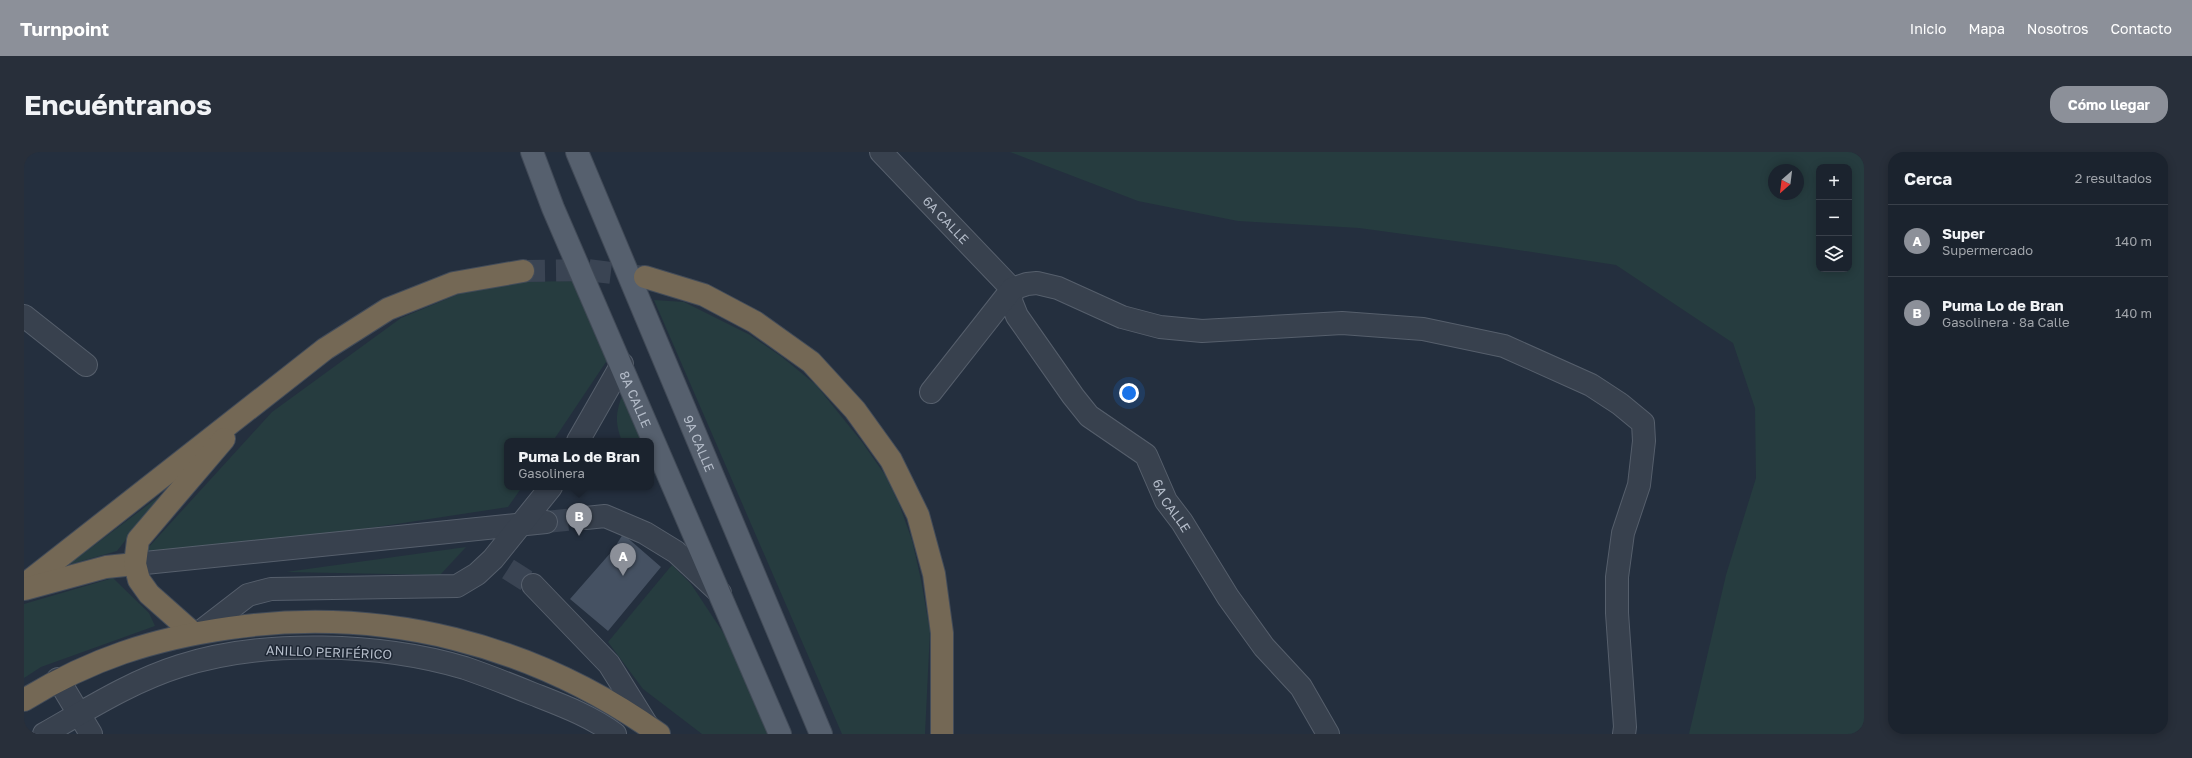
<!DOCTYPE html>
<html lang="es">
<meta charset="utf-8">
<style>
body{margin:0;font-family:"Golos Text",sans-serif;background:#282f3a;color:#f1f3f6}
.controls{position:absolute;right:12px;top:12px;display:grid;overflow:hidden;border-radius:8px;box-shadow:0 2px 10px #0003}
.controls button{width:36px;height:36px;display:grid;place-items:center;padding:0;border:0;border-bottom:1px solid #39404a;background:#1b232e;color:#f1f3f6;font:20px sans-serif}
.compass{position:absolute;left:1744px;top:12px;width:36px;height:36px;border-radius:50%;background:#1b232e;box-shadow:0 2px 10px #0003;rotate:208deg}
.you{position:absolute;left:1105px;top:241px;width:14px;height:14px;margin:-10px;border:3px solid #fff;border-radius:50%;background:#1a73e8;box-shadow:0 0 0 6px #1a73e833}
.badge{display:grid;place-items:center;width:26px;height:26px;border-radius:50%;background:#8c9099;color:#fff;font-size:13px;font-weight:700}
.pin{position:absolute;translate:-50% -33px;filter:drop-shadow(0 1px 2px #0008)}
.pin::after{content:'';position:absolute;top:21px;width:14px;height:12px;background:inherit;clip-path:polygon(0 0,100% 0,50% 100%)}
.popup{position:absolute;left:480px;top:286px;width:150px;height:52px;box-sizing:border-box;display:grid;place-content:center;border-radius:8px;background:#1b232e;filter:drop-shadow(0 1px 3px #0005);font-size:13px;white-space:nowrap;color:#a0a4aa}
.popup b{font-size:15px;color:#f1f3f6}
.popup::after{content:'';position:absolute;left:50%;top:100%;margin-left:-8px;border:8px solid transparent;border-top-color:#1b232e}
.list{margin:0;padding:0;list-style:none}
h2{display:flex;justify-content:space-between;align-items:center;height:52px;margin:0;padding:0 16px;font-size:17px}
h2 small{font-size:13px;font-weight:400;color:#a0a4aa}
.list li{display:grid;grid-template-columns:26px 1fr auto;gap:12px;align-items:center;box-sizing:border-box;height:72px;padding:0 16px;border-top:1px solid #39404a}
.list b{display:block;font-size:15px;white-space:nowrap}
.list p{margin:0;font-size:13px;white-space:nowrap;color:#a0a4aa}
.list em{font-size:13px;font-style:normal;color:#a0a4aa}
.icon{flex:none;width:22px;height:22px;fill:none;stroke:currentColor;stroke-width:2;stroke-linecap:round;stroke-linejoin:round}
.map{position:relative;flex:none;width:1840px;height:582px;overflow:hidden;border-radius:16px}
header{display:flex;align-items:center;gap:24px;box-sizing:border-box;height:56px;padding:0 20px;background:#8c9099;color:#fff}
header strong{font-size:19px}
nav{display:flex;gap:22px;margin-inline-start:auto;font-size:14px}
.intro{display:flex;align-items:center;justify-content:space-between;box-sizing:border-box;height:96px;padding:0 24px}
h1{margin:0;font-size:28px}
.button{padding:10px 18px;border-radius:16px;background:#8c9099;color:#fff;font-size:14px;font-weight:700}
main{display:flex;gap:24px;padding:0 24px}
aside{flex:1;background:#1b232e;border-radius:16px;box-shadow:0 2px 10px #0003}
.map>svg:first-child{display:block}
.green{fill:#263c3f;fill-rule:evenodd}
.building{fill:#455162}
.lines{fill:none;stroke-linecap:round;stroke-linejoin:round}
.minor-tunnel{stroke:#3a4453;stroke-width:22;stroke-dasharray:22 11;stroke-linecap:butt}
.highway-tunnel{stroke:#3a4453;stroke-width:22;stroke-dasharray:22 11;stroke-linecap:butt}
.minor-casing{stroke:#565f6c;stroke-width:24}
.major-casing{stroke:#414a57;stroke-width:24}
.highway-casing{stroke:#434c59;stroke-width:24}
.minor{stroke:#38414e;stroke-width:22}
.major{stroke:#56606e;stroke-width:22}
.highway{stroke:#746855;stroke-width:22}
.labels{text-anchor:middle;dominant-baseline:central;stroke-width:3;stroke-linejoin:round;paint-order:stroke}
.street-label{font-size:13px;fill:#b4bcc9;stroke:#1d2633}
</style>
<header>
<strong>Turnpoint</strong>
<nav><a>Inicio</a><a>Mapa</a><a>Nosotros</a><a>Contacto</a></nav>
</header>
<div class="intro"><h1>Encuéntranos</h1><a class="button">Cómo llegar</a></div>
<main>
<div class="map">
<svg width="1840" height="582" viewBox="0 0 1840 582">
<rect width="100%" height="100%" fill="#242f3e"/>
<g class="green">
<path d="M986 0H1840V582H1665L1702 423 1732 326 1731 256 1709 191 1592 113 1475 95 1335 76 1214 69 1114 49ZM1795 15H1825V117H1795ZM1750 18H1774V42H1750Z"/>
<polygon points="549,129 584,207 529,289 483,289 483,335 498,335 484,355 130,409 123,397 248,260 377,166 442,139 486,130"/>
<polygon points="630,148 660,150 726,183 758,205 792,233 838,290 861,323 875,352 888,388 897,428 906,479 901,582 818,582"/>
<path d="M600 239 619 289H598C590 270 592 258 600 239Z"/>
<polygon points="137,343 93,399 44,413"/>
<polygon points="442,395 416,423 262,420"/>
<polygon points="648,413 667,432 712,500 746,582 678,582 619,537 584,490"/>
<polygon points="89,426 125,461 131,474 17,515 0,526 0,452"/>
</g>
<polygon class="building" points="599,382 637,415 584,479 546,447 589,398"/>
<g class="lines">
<g class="minor-tunnel">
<polyline points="522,370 562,366"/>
<polyline points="484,417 509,433"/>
</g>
<polyline class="highway-tunnel" points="499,119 563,118 621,125"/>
<defs>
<g id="minor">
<path id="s1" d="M857 0 988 137 987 149 993 164 1049 244 1065 264 1122 303 1142 349 1158 370 1204 445 1240 495 1277 535 1304 582"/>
<polyline points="0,164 62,213"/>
<polyline points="907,240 988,137 1003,132 1013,131 1034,136 1098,165 1136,175 1178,179 1318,171 1399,177 1480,194 1567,233 1596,252 1619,271 1620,289 1615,333 1599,381 1593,425 1593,461 1601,575 1600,582"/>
<polyline points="554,289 598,212"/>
<polyline points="562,366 581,364 621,381 652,400 696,441"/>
<polyline points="111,412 522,370"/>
<polyline points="509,433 585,512 623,573"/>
<polyline points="176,480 224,443 247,437 433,434 453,422 469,407 527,335"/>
<polyline points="34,527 67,582"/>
<path d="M20 582C64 557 108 529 156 514 240 487 357 491 441 516 464 524 487 533 509 542 537 553 567 564 591 582"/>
</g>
<g id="major">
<path id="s2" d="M508 0 529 56 756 582"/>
<path id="s3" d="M553 0 797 582"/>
</g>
<g id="highway">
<polyline points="621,125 680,143 731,170 787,210 831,258 867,308 894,363 910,422 918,481 918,582"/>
<polyline points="0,433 301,197 364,157 430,131 499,119"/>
<polyline points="1,437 82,415 111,412"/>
<polyline points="169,481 125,442 115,428 111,412 114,388 200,287"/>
<path d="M0 548C67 507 128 487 206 476 359 454 509 492 635 582"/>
</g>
</defs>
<use href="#minor" class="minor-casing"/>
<use href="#major" class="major-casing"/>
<use href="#highway" class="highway-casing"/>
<use href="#minor" class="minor"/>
<use href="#major" class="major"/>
<use href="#highway" class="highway"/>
</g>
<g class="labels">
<g class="street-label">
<text stroke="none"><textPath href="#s1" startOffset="94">6A CALLE</textPath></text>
<text stroke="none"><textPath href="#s2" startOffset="268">8A CALLE</textPath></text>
<text stroke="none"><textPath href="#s3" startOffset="316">9A CALLE</textPath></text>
<text stroke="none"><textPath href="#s1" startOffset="467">6A CALLE</textPath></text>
<text transform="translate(305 500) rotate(2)">ANILLO PERIFÉRICO</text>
</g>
</g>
</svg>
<div class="controls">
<button>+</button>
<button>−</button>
<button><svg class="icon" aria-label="layers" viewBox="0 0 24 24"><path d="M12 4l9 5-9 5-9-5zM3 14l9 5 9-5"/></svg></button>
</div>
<svg class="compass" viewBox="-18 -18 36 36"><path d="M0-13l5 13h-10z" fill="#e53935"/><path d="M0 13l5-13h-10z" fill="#a0a4aa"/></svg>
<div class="you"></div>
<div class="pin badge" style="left:599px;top:424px">A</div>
<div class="pin badge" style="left:555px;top:384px">B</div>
<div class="popup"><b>Puma Lo de Bran</b>Gasolinera</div>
</div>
<aside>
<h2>Cerca<small>2 resultados</small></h2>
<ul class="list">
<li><span class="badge">A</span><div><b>Super</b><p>Supermercado</p></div><em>140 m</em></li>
<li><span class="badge">B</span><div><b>Puma Lo de Bran</b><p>Gasolinera · 8a Calle</p></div><em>140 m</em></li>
</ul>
</aside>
</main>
